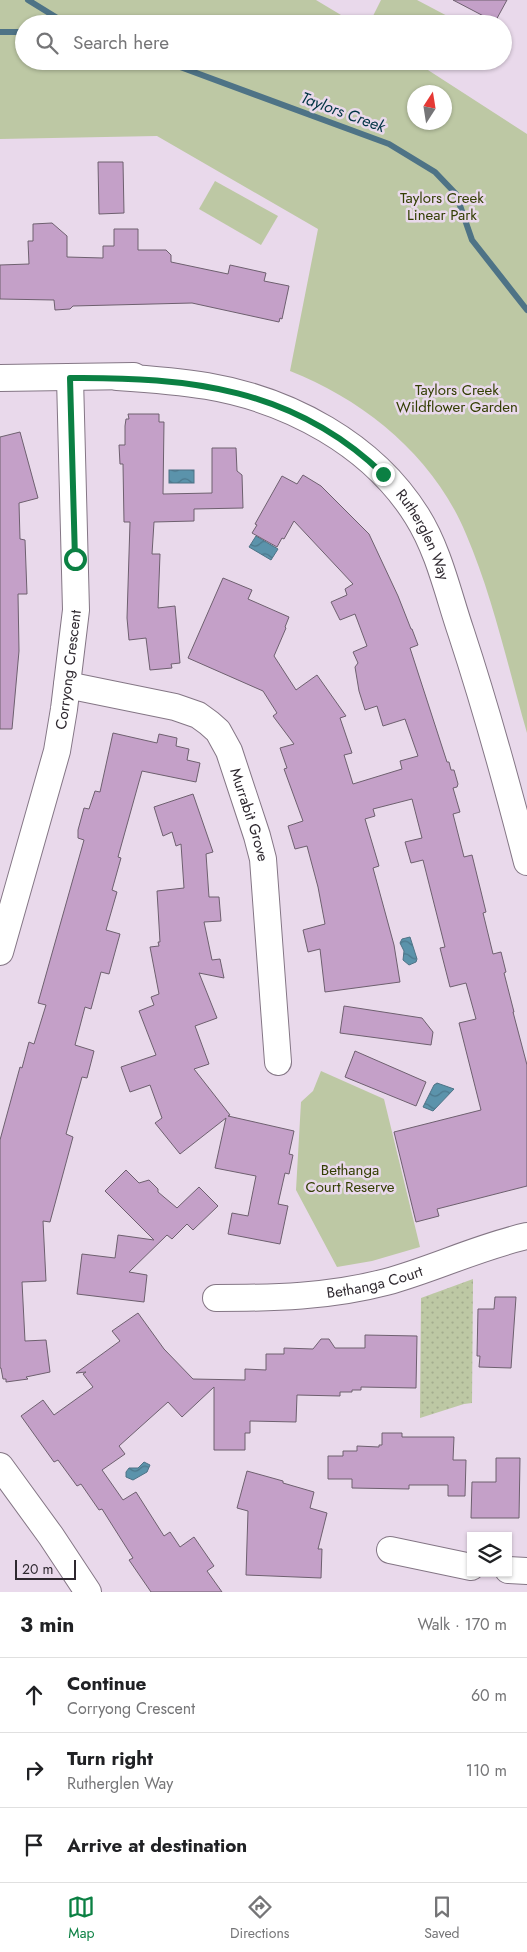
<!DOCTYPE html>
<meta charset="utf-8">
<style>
body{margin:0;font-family:Jost,sans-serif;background:#f2f2f2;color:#202124}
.controls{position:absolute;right:15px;bottom:15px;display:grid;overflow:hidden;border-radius:0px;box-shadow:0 1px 4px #0004}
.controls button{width:45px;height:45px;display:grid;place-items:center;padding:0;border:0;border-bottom:1px solid #e0e0e0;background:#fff;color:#202124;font:25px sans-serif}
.compass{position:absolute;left:407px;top:85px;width:45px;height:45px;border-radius:50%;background:#fff;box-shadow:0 1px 4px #0004;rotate:12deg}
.scale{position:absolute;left:15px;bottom:12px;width:61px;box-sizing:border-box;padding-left:5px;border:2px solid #2e282f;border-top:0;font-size:14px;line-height:18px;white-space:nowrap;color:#2e282f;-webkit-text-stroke:4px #e9d9eb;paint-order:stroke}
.stop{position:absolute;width:15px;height:15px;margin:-11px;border:4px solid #0b8043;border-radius:50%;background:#fff}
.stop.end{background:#0b8043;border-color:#fff;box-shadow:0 1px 5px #0008}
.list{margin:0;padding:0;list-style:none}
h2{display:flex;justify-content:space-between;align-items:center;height:65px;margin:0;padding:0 20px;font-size:21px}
h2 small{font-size:16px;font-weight:400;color:#757577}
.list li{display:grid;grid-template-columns:32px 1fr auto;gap:15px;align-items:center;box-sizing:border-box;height:75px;padding:0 20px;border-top:1px solid #e0e0e0}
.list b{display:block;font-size:19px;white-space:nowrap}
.list p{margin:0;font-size:16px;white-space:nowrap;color:#757577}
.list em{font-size:16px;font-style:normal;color:#757577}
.icon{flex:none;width:28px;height:28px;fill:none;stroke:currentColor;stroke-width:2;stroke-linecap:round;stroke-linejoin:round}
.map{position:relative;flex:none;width:527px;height:1592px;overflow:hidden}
.search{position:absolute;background:#fff;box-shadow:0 1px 4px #0004;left:15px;right:15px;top:15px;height:55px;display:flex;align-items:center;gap:12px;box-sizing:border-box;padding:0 18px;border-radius:28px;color:#757577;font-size:19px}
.sheet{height:290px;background:#fff}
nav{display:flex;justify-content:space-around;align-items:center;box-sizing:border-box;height:70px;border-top:1px solid #e0e0e0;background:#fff;font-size:14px;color:#757577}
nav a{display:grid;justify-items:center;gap:2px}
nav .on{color:#0b8043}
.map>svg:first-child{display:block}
.grass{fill:url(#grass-dots)}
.park{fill:#bdc8a4;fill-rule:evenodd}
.water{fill:url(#water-waves);stroke:#4e7386}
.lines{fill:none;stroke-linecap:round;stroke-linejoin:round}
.stream{stroke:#4e7386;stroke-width:6}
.building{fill:#c4a0c8;stroke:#6e606f}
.minor-casing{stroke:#847685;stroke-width:28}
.minor{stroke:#fff;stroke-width:26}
.route{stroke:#0b8043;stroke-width:6}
.labels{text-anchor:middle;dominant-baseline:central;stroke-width:5;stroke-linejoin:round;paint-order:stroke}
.park-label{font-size:15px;fill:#333e03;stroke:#e9d9eb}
.street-label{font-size:15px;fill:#2e282f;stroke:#e9d9eb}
.water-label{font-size:16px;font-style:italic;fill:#034;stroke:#e9d9eb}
</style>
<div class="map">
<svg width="527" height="1592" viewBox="0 0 527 1592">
<defs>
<pattern id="grass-dots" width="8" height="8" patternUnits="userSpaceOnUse" patternTransform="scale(1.25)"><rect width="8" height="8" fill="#bdc8a4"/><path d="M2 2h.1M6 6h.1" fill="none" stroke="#a3ac8e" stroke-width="1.8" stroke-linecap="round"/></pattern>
<pattern id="water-waves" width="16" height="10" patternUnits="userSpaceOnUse" patternTransform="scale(1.25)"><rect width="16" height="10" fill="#5b93ab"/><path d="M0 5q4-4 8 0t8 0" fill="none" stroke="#4c788c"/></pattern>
</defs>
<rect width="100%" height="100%" fill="#e9d9eb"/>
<polygon class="grass" points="473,1279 472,1403 464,1404 420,1418 421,1298"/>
<g class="park">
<path d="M0 0H316L356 24H24V61H414L527 134V733C508 667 493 597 466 534 434 457 366 401 290 371L318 229 157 136 0 139ZM414 92H444V122H414Z"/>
<polygon points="381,0 417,0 453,19 450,24 388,24 373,16"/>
<polygon points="215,181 278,216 261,245 199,209"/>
<polygon points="321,1071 384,1099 420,1247 372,1261 337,1267 296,1190 301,1102 313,1091"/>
</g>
<g class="water">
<rect x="169" y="470" width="25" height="13"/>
<polygon points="256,536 278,549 271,560 249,547"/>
<polygon points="410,937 417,959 416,962 409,965 403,960 404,951 400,943 402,939"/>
<polygon points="437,1083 454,1089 433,1111 423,1107 434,1085"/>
<polygon points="144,1462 150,1465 147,1472 133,1480 126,1477 126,1472 129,1468 138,1468"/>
</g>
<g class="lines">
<g class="stream">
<polyline points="28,0 67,24"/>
<polyline points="0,32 24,32"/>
<polyline points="164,61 389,144 435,172 456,194 472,240 527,310"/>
</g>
</g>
<g class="building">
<polygon points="453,0 507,0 495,22"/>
<polygon points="98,162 123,162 124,213 99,214"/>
<polygon points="52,223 67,236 67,257 103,258 103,246 114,246 114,229 138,229 138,250 166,250 171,255 171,262 228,274 230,265 266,273 264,281 289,286 282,319 280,318 279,322 192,303 73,306 70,309 55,310 54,300 0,299 0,265 29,264 28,241 33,241 33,224"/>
<polygon points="128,414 159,414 159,422 164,422 163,494 212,493 212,448 236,448 237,471 242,475 243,508 194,509 194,521 154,522 152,554 160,554 158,608 175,606 180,663 171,664 172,668 150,670 146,638 129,640 127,618 130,522 124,522 123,464 120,464 119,445 125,445 125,426 126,419 129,419"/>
<polygon points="20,432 38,498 19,503 20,539 25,540 27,594 18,594 19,651 12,729 0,729 0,437"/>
<polygon points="303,475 321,486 369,534 398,596 411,629 412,629 418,645 410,648 447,762 449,762 451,770 454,770 458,784 457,787 453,788 460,812 453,814 464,857 472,855 486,912 483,913 493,954 501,952 506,972 504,973 514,1012 513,1012 527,1065 527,1186 437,1209 439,1216 416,1222 394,1132 481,1110 459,1023 476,1019 466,983 450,987 440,948 445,947 423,860 411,863 405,842 422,838 412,799 373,809 375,816 365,819 379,866 373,868 394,945 400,982 325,992 320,949 308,952 303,930 325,924 318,887 307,846 295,849 288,826 303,821 284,769 287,768 280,748 294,744 273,716 277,713 263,691 188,658 223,578 252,590 248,599 289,617 285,627 286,628 274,656 296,690 317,675 346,716 340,718 352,753 344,755 353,784 402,769 400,761 418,756 405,719 383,726 377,706 365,710 359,691 355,667 358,663 353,652 367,646 355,614 340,620 331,602 347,595 345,589 353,584 294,521 284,539 282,538 277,547 252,533 257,525 255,524 282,476 297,484"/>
<polygon points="113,733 157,743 159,734 177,738 176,746 189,749 187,760 200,763 196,782 142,771 118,857 121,858 112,890 117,892 106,930 120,934 109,974 101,972 91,1009 85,1007 75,1045 94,1051 87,1078 82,1077 66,1134 73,1137 50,1222 43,1221 46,1281 22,1282 25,1341 46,1340 50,1372 26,1377 28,1379 6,1382 6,1379 3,1379 1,1368 0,1368 0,1140 20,1067 22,1068 29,1042 34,1044 46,1005 38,1003 84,840 78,838 78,830 84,808 89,809 95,791 100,792"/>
<polygon points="193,794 213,852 206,854 209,897 219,897 221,921 204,922 212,960 220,959 224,978 199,973 217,1018 195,1026 209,1064 194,1069 230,1115 228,1116 294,1131 289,1154 293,1155 289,1174 285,1173 278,1204 288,1206 280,1244 228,1234 232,1213 248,1216 256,1176 215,1168 226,1118 180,1154 155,1123 162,1118 150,1085 130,1092 121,1067 156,1055 139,1011 154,1005 151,997 159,994 150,947 159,946 158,942 160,942 157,891 184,888 181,844 176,846 172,832 163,836 154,807"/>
<polygon points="344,1006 422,1018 433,1032 431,1045 340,1033"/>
<polygon points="355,1051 426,1082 416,1106 345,1077"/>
<polygon points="126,1170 139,1183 149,1180 158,1189 158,1192 177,1208 199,1187 218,1206 193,1230 187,1224 172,1239 167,1235 129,1272 147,1275 144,1302 77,1294 82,1254 115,1258 118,1235 154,1240 105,1191"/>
<polygon points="495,1297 516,1297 511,1368 479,1367 480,1356 477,1356 478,1309 494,1309"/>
<polygon points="138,1313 164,1349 193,1379 245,1380 245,1369 266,1370 266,1354 284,1354 284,1348 313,1349 321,1339 329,1339 335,1348 365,1348 365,1335 417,1336 416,1388 361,1387 361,1390 352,1390 352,1392 340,1392 340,1396 297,1395 296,1422 250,1421 250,1433 245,1433 245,1450 214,1450 214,1387 182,1417 168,1402 119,1446 125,1454 102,1470 123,1500 136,1492 164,1536 170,1532 180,1547 194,1537 214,1566 207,1571 222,1592 151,1592 129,1560 133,1558 102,1509 99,1510 81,1484 77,1486 58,1460 54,1462 21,1416 43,1400 54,1415 93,1387 83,1374 86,1372 76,1373 120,1341 112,1331"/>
<polygon points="382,1433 402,1433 402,1437 454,1437 453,1460 466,1460 465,1496 448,1496 448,1485 409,1485 409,1489 352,1488 352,1479 328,1479 328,1456 343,1456 343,1451 357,1451 357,1446 379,1447 379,1445 382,1445"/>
<polygon points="496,1458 520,1458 519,1518 471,1518 472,1482 496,1482"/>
<polygon points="247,1471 283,1481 283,1483 314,1492 310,1508 327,1513 318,1549 322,1549 321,1578 246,1575 248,1511 237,1508"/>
</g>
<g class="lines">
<defs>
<g id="minor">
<path id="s1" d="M117 377C147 379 177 381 207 386 289 400 372 444 417 516 439 551 448 594 461 632 486 708 507 784 527 862"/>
<polyline points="0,378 134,376"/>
<path id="s2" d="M67 685 175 707 198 715 209 723 218 731 229 751 257 836 263 859 278 1062"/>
<path id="s3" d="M0 952 57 751 64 709 76 610 70 378"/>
<path id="s4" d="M216 1298C274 1298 329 1297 386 1282 434 1269 478 1247 527 1236"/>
<polyline points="0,1466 51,1536 88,1592"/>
<polyline points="390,1550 471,1567"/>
<polyline points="508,1570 527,1571"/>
</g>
</defs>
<use href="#minor" class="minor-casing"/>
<use href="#minor" class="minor"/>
</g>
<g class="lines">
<path class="route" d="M75 559 70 378C189 377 294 388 383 474"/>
</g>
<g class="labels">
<g class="park-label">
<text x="442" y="198">Taylors Creek<tspan x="442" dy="17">Linear Park</tspan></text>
<text x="457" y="390">Taylors Creek<tspan x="457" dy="17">Wildflower Garden</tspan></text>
<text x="350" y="1170">Bethanga<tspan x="350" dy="17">Court Reserve</tspan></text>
</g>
<g class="street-label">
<text stroke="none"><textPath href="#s1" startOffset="364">Rutherglen Way</textPath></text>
<text stroke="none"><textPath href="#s3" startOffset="291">Corryong Crescent</textPath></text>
<text stroke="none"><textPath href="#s2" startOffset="250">Murrabit Grove</textPath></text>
<text stroke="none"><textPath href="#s4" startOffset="160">Bethanga Court</textPath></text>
</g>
<g class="water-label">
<text transform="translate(343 112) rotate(20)">Taylors Creek</text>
</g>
</g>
</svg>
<div class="controls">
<button><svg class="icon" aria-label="layers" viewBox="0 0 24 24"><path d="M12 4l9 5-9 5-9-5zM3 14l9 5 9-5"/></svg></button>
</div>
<svg class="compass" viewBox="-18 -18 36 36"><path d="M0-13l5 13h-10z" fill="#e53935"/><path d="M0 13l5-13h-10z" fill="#757577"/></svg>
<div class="scale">20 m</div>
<div class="stop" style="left:75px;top:559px"></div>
<div class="stop end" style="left:383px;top:474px"></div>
<div class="search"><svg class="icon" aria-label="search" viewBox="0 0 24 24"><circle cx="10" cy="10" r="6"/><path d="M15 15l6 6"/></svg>Search here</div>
</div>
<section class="sheet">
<h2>3 min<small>Walk · 170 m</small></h2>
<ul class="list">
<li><svg class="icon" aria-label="ahead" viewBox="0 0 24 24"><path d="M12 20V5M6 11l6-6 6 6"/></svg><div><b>Continue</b><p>Corryong Crescent</p></div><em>60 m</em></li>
<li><svg class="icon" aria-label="right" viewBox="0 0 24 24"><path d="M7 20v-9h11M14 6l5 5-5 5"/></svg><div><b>Turn right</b><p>Rutherglen Way</p></div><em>110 m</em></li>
<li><svg class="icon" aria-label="arrive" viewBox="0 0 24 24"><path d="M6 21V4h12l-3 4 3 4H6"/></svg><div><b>Arrive at destination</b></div></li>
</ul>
</section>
<nav>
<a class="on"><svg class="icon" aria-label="map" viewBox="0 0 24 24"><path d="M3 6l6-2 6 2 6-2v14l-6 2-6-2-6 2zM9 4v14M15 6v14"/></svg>Map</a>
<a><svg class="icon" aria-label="directions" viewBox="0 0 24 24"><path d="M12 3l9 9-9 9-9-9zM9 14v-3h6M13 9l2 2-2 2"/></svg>Directions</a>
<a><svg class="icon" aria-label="saved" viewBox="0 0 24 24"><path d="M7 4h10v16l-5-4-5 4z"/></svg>Saved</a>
</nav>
